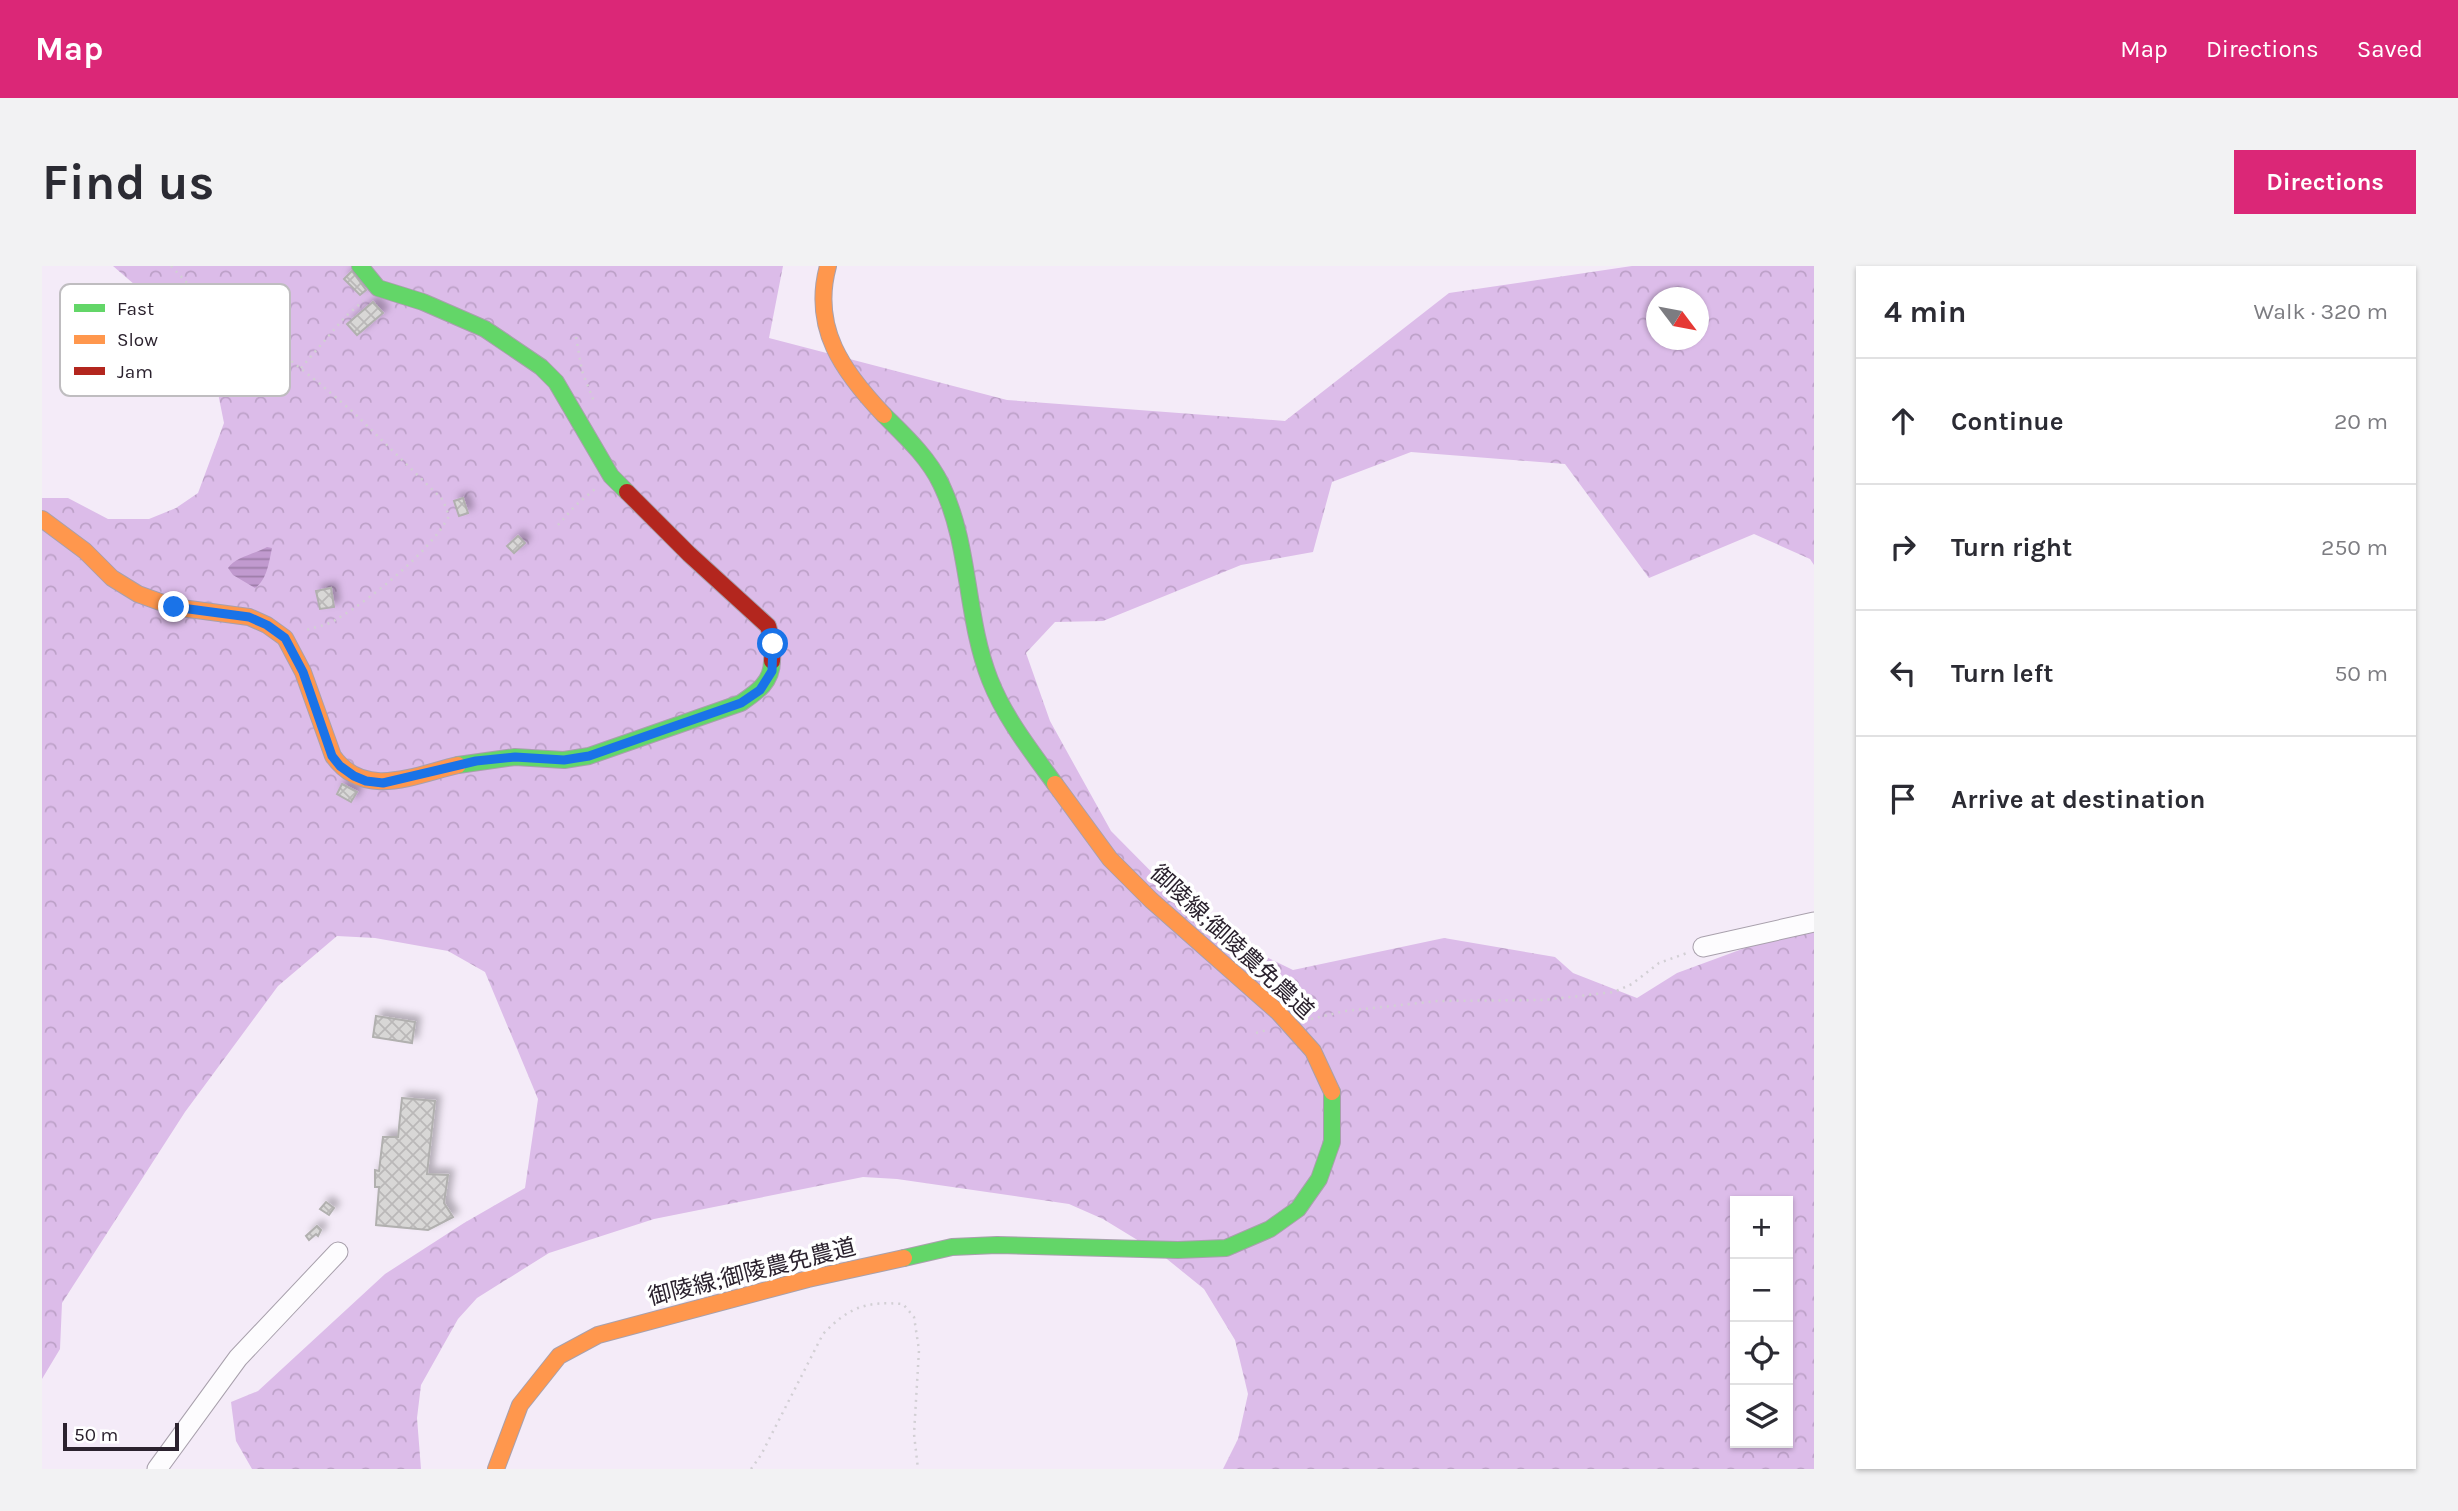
<!DOCTYPE html>
<meta charset="utf-8">
<style>
body{margin:0;font-family:Karla,"Noto Sans JP",sans-serif;background:#f2f2f3;color:#2b2b33}
.controls{position:absolute;right:21px;bottom:21px;display:grid;overflow:hidden;border-radius:0px;box-shadow:0 2px 5px #0004}
.controls button{width:63px;height:63px;display:grid;place-items:center;padding:0;border:0;border-bottom:2px solid #e1e1e2;background:#fff;color:#2b2b33;font:35px sans-serif}
.compass{position:absolute;left:1604px;top:21px;width:63px;height:63px;border-radius:50%;background:#fff;box-shadow:0 2px 5px #0004;rotate:122deg}
.scale{position:absolute;left:21px;bottom:18px;width:116px;box-sizing:border-box;padding-left:7px;border:4px solid #2b222e;border-top:0;font-size:19px;line-height:24px;white-space:nowrap;color:#2b222e;-webkit-text-stroke:5px #fff;paint-order:stroke}
.stop{position:absolute;width:21px;height:21px;margin:-16px;border:5px solid #1a73e8;border-radius:50%;background:#fff}
.stop.end{background:#1a73e8;border-color:#fff;box-shadow:0 2px 7px #0008}
.list{margin:0;padding:0;list-style:none}
h2{display:flex;justify-content:space-between;align-items:center;height:91px;margin:0;padding:0 28px;font-size:30px}
h2 small{font-size:23px;font-weight:400;color:#7c7c81}
.list li{display:grid;grid-template-columns:46px 1fr auto;gap:21px;align-items:center;box-sizing:border-box;height:126px;padding:0 28px;border-top:2px solid #e1e1e2}
.list b{display:block;font-size:26px;white-space:nowrap}
.list em{font-size:23px;font-style:normal;color:#7c7c81}
.icon{flex:none;width:38px;height:38px;fill:none;stroke:currentColor;stroke-width:2;stroke-linecap:round;stroke-linejoin:round}
.map{position:relative;flex:none;width:1772px;height:1203px;overflow:hidden;border-radius:0px}
header{display:flex;align-items:center;gap:42px;box-sizing:border-box;height:98px;padding:0 35px;background:#db2777;color:#fff}
header strong{font-size:33px}
nav{display:flex;gap:38px;margin-inline-start:auto;font-size:24px}
.intro{display:flex;align-items:center;justify-content:space-between;box-sizing:border-box;height:168px;padding:0 42px}
h1{margin:0;font-size:49px}
.button{padding:18px 32px;border-radius:0px;background:#db2777;color:#fff;font-size:24px;font-weight:700}
main{display:flex;gap:42px;padding:0 42px}
aside{flex:1;background:#fff;border-radius:0px;box-shadow:0 2px 5px #0004}
.map>svg:first-child{display:block}
.forest{fill:url(#forest-crowns);fill-rule:evenodd}
.water{fill:url(#water-rules)}
.building{fill:url(#building-cross-hatch);stroke:#b1b0af;stroke-width:2;filter:url(#shadow)}
.lines{fill:none;stroke-linecap:round;stroke-linejoin:round}
.street-casing{stroke:#a8a0ac;stroke-width:21}
.fast-casing{stroke:#a8a0ac;stroke-width:18}
.slow-casing{stroke:#a8a0ac;stroke-width:18}
.jam-casing{stroke:#a8a0ac;stroke-width:18}
.path{stroke:#d2cfd4;stroke-width:2.5;stroke-dasharray:2 5;stroke-linecap:butt}
.street{stroke:#fdfcfe;stroke-width:19}
.fast{stroke:#63d668;stroke-width:16}
.slow{stroke:#ff974d;stroke-width:16}
.jam{stroke:#b3261e;stroke-width:16}
.route{stroke:#1a73e8;stroke-width:9}
.labels{text-anchor:middle;dominant-baseline:central;stroke-width:7;stroke-linejoin:round;paint-order:stroke}
.street-label{font-size:23px;fill:#2b222e;stroke:#fff}
.key{fill:#fff;stroke:#bfbdc0;stroke-width:2}
.key-label{font-size:19px;fill:#2b222e}
</style>
<header>
<strong>Map</strong>
<nav><a>Map</a><a>Directions</a><a>Saved</a></nav>
</header>
<div class="intro"><h1>Find us</h1><a class="button">Directions</a></div>
<main>
<div class="map">
<svg width="1772" height="1203" viewBox="0 0 1772 1203">
<defs>
<pattern id="forest-crowns" width="20" height="18" patternUnits="userSpaceOnUse" patternTransform="scale(1.75)"><rect width="20" height="18" fill="#dcbce9"/><path d="M2 6a3 3 0 1 1 6 0M12 15a3 3 0 1 1 6 0" fill="none" stroke="#bda1c8"/></pattern>
<pattern id="water-rules" width="6" height="5" patternUnits="userSpaceOnUse" patternTransform="scale(1.75)"><rect width="6" height="5" fill="#c19acf"/><path d="M0 2.5h6" fill="none" stroke="#9d7da8"/></pattern>
<pattern id="building-cross-hatch" width="8" height="8" patternUnits="userSpaceOnUse" patternTransform="scale(1.75)"><rect width="8" height="8" fill="#d8d7d6"/><path d="M0 0l8 8M0 8l8-8" fill="none" stroke="#bab8b8"/></pattern>
<filter id="shadow"><feDropShadow dx="5.5" dy="-5.5" stdDeviation="3.5" flood-color="#0004"/></filter>
</defs>
<rect width="100%" height="100%" fill="#f4ebf8"/>
<path class="forest" d="M71 0H741L727 72 965 134 1243 155 1407 27 1590 0H1772V299L1768 293 1712 268 1607 312 1523 198 1369 186 1290 216 1271 286 1199 299 1061 355 1013 356 984 387 1008 455 1069 565 1165 662 1251 704 1402 672 1513 691 1531 707 1595 732 1635 707 1722 675 1772 666V1203H1181L1196 1173 1206 1128 1193 1074 1162 1023 1120 989 1061 953 1027 938 855 913 821 911 612 953 507 987 435 1032 416 1053 379 1119 375 1152 379 1203H210L194 1175 189 1136 216 1125 343 1008 422 957 483 922 496 833 443 706 406 685 333 672 295 670 236 720 143 846 20 1037 18 1083 0 1113V232H26L66 253H107L134 242 156 227 182 157 171 102 100 25ZM1615 32H1657V74H1615ZM1693 935H1746V1177H1693Z"/>
<path class="water" d="M225 281 230 282C227 296 225 314 213 322L191 309 186 302C193 291 213 288 225 281Z"/>
<g class="building">
<polygon points="310,5 324,24 318,29 302,13"/>
<polygon points="331,36 341,47 315,69 305,58"/>
<polygon points="421,232 426,247 417,250 412,235"/>
<polygon points="476,270 483,277 472,287 465,280"/>
<polygon points="289,322 292,341 278,343 274,325"/>
<polygon points="300,518 315,526 309,536 295,528"/>
<polygon points="334,750 373,756 370,777 331,771"/>
<polygon points="360,832 393,835 385,908 406,909 402,937 411,951 386,964 334,959 337,921 333,921 333,904 337,905 341,871 356,871"/>
<polygon points="284,936 292,942 287,949 278,943"/>
<polygon points="275,960 279,964 276,970 274,968 267,974 264,970"/>
</g>
<g class="lines">
<defs>
<g id="street">
<polyline points="1661,681 1772,656"/>
<polyline points="115,1203 196,1092 296,986"/>
</g>
<g id="fast">
<polyline points="318,0 336,22 381,36 443,63 499,101 514,116 569,210 585,226"/>
<path d="M842 149C863 170 886 191 899 218 929 280 923 351 948 414 963 452 989 485 1013 518"/>
<path d="M416 499 473 491 522 494 547 490 699 437C715 426 730 416 730 395"/>
<polyline points="862,992 910,981 955,979 1136,984 1184,982 1228,963 1256,943 1277,913 1290,876 1290,826"/>
</g>
<g id="slow">
<path d="M786 0C769 62 801 106 842 149"/>
<path d="M0 253 43 285 70 312 96 328 132 341 207 351 225 359 243 372 261 406 291 490C322 534 373 509 416 499"/>
<polyline points="1013,518 1068,593 1109,634 1236,746 1271,785 1290,826"/>
<polyline points="454,1203 478,1139 517,1090 556,1069 766,1013 862,992"/>
</g>
<polyline id="jam" points="585,226 647,288 726,360 731,378 730,395"/>
</defs>
<use href="#street" class="street-casing"/>
<use href="#fast" class="fast-casing"/>
<use href="#slow" class="slow-casing"/>
<use href="#jam" class="jam-casing"/>
<g class="path">
<path d="M129 0 150 22 181 41 277 117 311 146 401 234 407 250C389 285 329 333 295 353 286 359 274 361 264 364"/>
<polyline points="534,71 540,105 553,138"/>
<polyline points="259,102 303,51 321,35"/>
<polyline points="516,259 533,240 554,222"/>
<polyline points="1269,753 1303,745 1395,735 1502,734 1572,726 1590,718 1617,697 1645,687"/>
<polyline points="1214,767 1225,764"/>
<path d="M709 1203 719 1189 781 1068C807 1041 824 1035 861 1038L872 1051 877 1084 872 1168 876 1203"/>
</g>
<use href="#street" class="street"/>
<use href="#fast" class="fast"/>
<use href="#slow" class="slow"/>
<use href="#jam" class="jam"/>
</g>
<g class="lines">
<polyline class="route" points="132,341 207,351 225,359 243,372 261,406 290,490 298,500 312,510 324,515 341,517 434,495 473,491 522,494 547,490 699,437 718,424 730,405 731,378"/>
</g>
<g class="labels">
<g class="street-label">
<text transform="translate(1190 676) rotate(43)">御陵線;御陵農免農道</text>
<text transform="translate(710 1006) rotate(-14)">御陵線;御陵農免農道</text>
</g>
</g>
<rect x="18" y="18" width="230" height="112" rx="10" class="key"/>
<rect x="32" y="38" width="31" height="8" fill="#63d668"/>
<rect x="32" y="69" width="31" height="9" fill="#ff974d"/>
<rect x="32" y="101" width="31" height="8" fill="#b3261e"/>
<g class="key-label">
<text x="75" y="49">Fast</text>
<text x="75" y="80">Slow</text>
<text x="75" y="112">Jam</text>
</g>
</svg>
<div class="controls">
<button>+</button>
<button>−</button>
<button><svg class="icon" aria-label="locate" viewBox="0 0 24 24"><circle cx="12" cy="12" r="6"/><path d="M12 2v4M12 18v4M2 12h4M18 12h4"/></svg></button>
<button><svg class="icon" aria-label="layers" viewBox="0 0 24 24"><path d="M12 4l9 5-9 5-9-5zM3 14l9 5 9-5"/></svg></button>
</div>
<svg class="compass" viewBox="-18 -18 36 36"><path d="M0-13l5 13h-10z" fill="#e53935"/><path d="M0 13l5-13h-10z" fill="#7c7c81"/></svg>
<div class="scale">50 m</div>
<div class="stop" style="left:731px;top:378px"></div>
<div class="stop end" style="left:132px;top:341px"></div>
</div>
<aside>
<h2>4 min<small>Walk · 320 m</small></h2>
<ul class="list">
<li><svg class="icon" aria-label="ahead" viewBox="0 0 24 24"><path d="M12 20V5M6 11l6-6 6 6"/></svg><div><b>Continue</b></div><em>20 m</em></li>
<li><svg class="icon" aria-label="right" viewBox="0 0 24 24"><path d="M7 20v-9h11M14 6l5 5-5 5"/></svg><div><b>Turn right</b></div><em>250 m</em></li>
<li><svg class="icon" aria-label="left" viewBox="0 0 24 24"><path d="M17 20v-9H6M10 6l-5 5 5 5"/></svg><div><b>Turn left</b></div><em>50 m</em></li>
<li><svg class="icon" aria-label="arrive" viewBox="0 0 24 24"><path d="M6 21V4h12l-3 4 3 4H6"/></svg><div><b>Arrive at destination</b></div></li>
</ul>
</aside>
</main>
